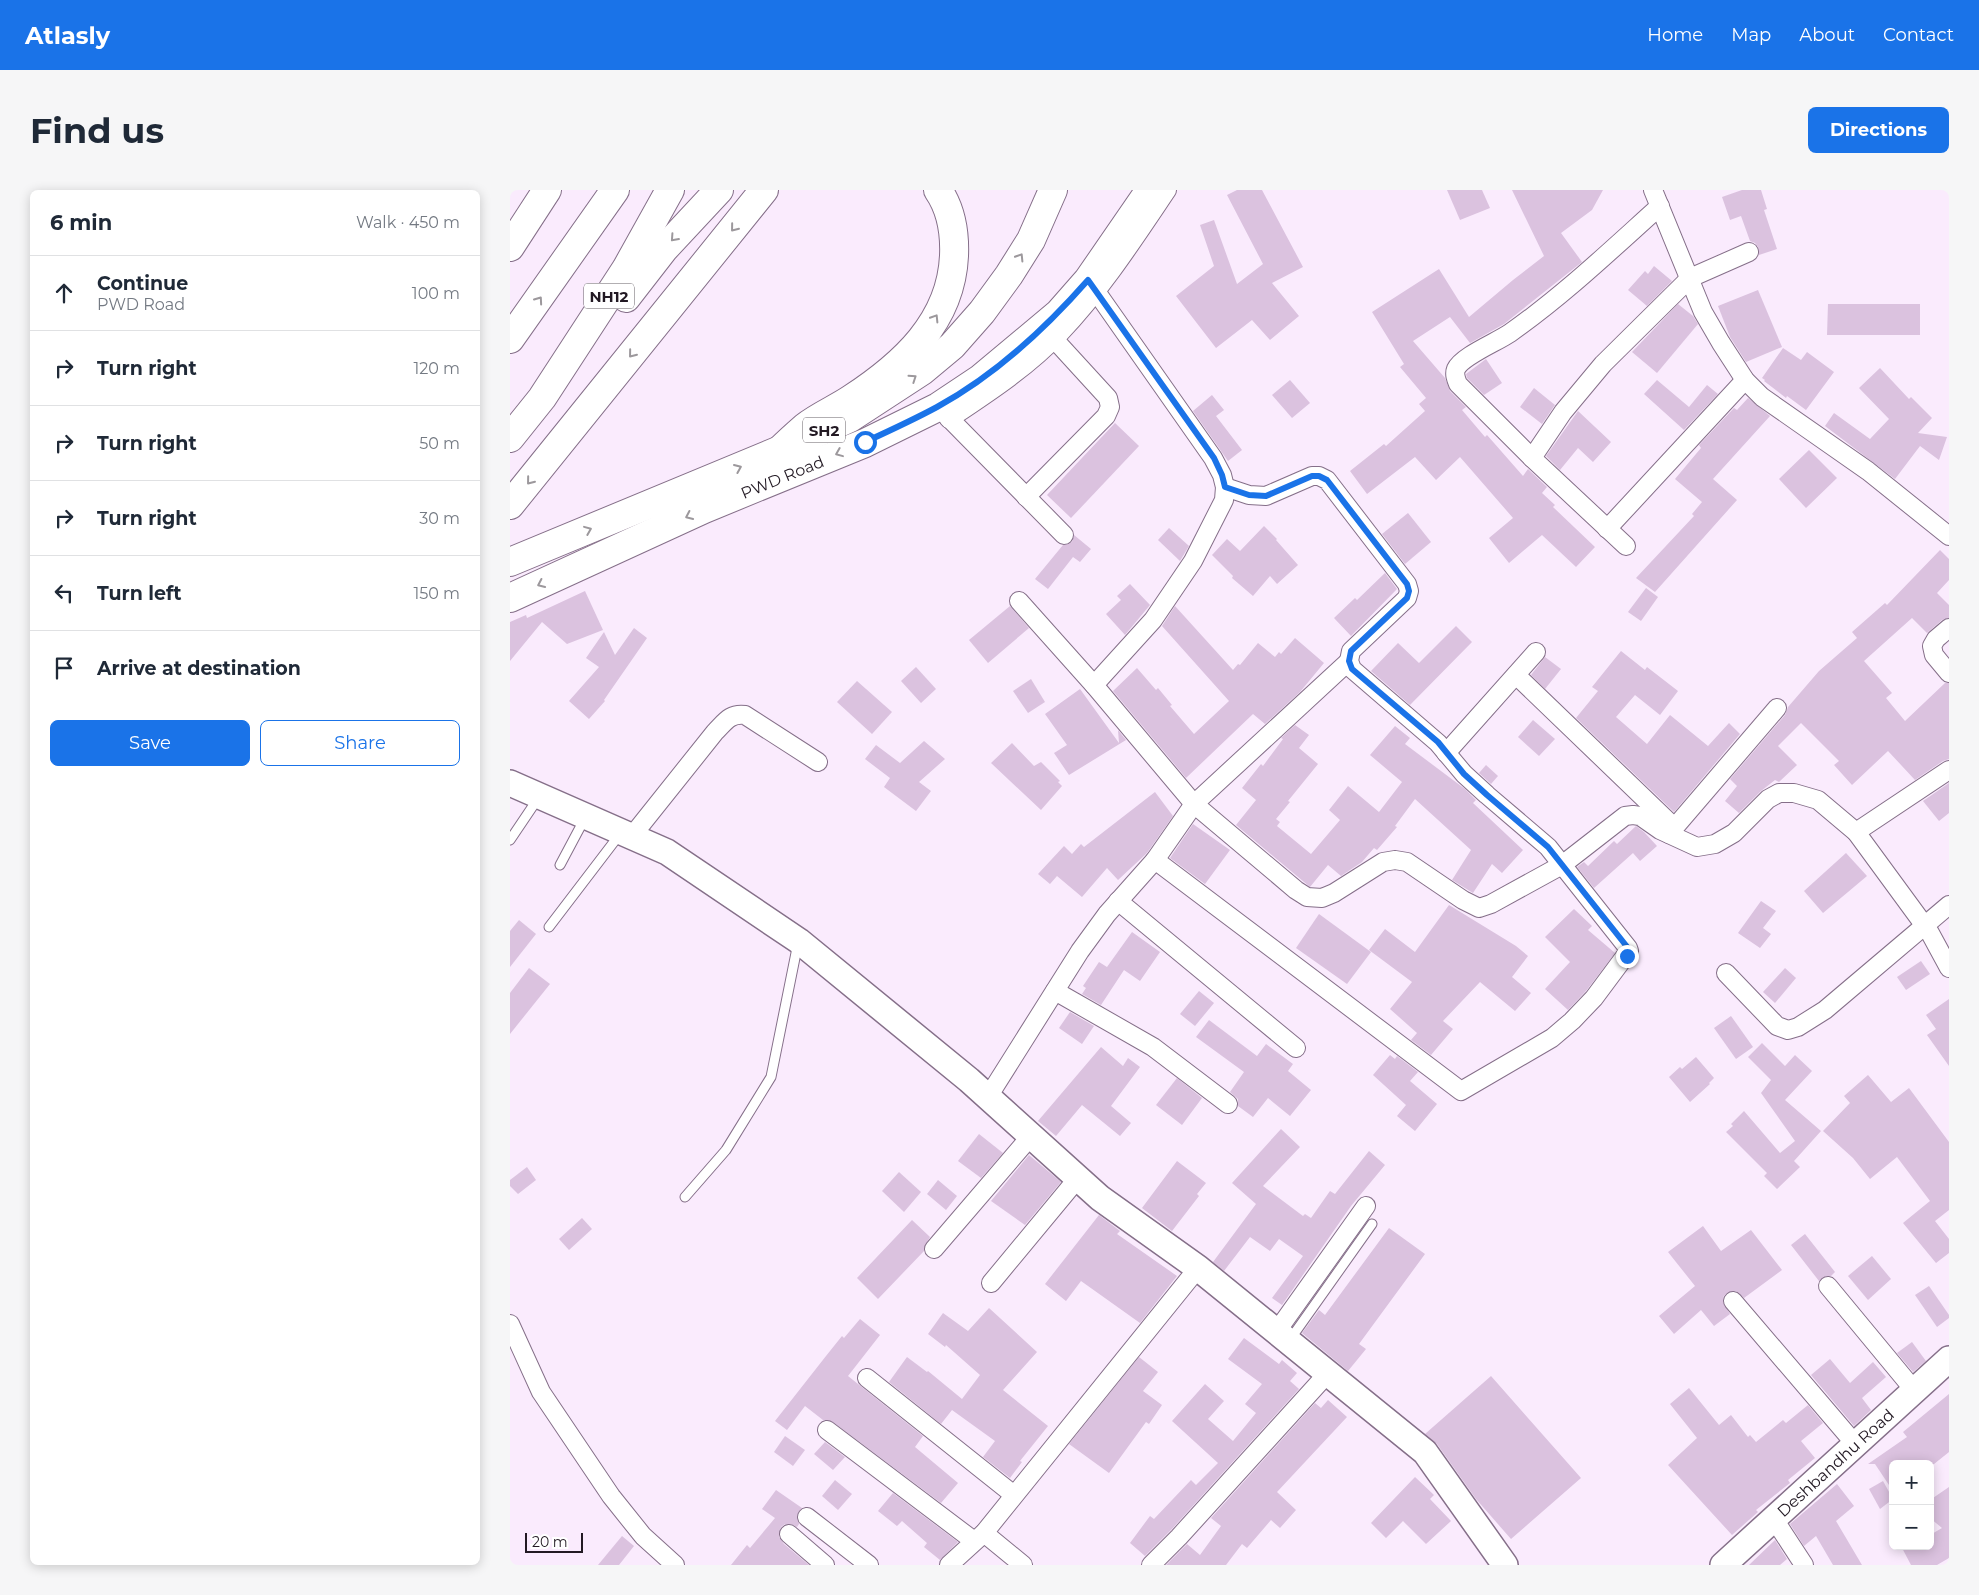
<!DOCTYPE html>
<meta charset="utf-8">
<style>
body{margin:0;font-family:Montserrat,sans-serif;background:#f6f6f7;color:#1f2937}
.controls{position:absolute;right:15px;bottom:15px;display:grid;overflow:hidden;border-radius:8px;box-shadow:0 2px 12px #0003}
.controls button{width:45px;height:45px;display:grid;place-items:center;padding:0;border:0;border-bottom:1px solid #e0e1e3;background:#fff;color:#1f2937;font:25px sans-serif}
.scale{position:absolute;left:15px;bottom:12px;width:58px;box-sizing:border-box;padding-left:5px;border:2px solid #221923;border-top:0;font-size:14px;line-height:18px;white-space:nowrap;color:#221923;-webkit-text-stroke:4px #fff;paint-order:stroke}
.stop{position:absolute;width:15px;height:15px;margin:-11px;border:4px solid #1a73e8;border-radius:50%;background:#fff}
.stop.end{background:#1a73e8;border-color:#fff;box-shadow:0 1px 5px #0008}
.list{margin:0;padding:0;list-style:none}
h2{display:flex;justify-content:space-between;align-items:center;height:65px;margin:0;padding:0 20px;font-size:21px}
h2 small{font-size:16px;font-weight:400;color:#747a83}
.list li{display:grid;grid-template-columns:32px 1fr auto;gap:15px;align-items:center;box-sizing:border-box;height:75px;padding:0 20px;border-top:1px solid #e0e1e3}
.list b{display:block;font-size:19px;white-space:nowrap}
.list p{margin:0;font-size:16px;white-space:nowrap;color:#747a83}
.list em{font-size:16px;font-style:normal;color:#747a83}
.actions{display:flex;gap:10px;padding:15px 20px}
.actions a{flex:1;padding:11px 0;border:1px solid #1a73e8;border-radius:8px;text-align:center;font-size:18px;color:#1a73e8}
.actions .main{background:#1a73e8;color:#fff}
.icon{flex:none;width:28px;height:28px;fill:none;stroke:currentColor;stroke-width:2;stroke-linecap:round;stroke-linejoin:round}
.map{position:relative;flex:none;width:1439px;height:1375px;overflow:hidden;border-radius:8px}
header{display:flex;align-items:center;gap:30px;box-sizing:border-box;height:70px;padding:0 25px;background:#1a73e8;color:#fff}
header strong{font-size:24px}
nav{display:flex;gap:28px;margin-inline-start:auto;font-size:18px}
.intro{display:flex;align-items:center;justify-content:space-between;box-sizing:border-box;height:120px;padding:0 30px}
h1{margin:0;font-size:35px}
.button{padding:12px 22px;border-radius:8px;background:#1a73e8;color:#fff;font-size:18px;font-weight:700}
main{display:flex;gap:30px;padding:0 30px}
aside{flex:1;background:#fff;border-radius:8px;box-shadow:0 2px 12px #0003}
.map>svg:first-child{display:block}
.building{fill:#dbc2df}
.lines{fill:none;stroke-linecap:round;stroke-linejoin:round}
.lane-casing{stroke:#856f89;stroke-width:11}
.street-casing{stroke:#856f89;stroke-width:20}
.secondary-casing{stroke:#856f89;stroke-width:28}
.primary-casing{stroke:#856f89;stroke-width:30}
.highway-casing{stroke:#856f89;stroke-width:30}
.lane{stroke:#fff;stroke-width:9}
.street{stroke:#fff;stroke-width:18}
.secondary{stroke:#fff;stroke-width:25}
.primary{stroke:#fff;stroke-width:28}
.highway{stroke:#fff;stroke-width:28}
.oneway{stroke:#9c989c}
.route{stroke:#1a73e8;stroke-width:6}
.labels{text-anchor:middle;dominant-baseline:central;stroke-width:4;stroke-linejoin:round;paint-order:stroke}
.shield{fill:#fff;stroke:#645e65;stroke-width:1}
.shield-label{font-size:15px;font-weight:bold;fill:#221923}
.street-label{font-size:16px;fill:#221923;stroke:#fff}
</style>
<header>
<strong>Atlasly</strong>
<nav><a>Home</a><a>Map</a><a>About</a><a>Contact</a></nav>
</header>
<div class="intro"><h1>Find us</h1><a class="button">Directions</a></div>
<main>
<aside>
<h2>6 min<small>Walk · 450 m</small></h2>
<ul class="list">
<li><svg class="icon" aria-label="ahead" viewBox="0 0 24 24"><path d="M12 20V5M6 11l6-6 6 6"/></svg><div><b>Continue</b><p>PWD Road</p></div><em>100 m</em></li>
<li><svg class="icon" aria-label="right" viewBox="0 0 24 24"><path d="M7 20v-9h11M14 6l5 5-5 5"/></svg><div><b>Turn right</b></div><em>120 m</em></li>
<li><svg class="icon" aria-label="right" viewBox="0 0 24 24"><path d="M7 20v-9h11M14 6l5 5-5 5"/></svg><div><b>Turn right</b></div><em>50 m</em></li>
<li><svg class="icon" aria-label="right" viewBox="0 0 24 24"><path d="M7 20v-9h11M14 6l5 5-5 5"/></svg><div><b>Turn right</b></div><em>30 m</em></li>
<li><svg class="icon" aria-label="left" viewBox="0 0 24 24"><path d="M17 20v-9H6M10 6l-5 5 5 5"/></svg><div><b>Turn left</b></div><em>150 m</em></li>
<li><svg class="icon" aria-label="arrive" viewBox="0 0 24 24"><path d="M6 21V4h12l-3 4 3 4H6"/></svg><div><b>Arrive at destination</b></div></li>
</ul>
<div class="actions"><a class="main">Save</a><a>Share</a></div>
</aside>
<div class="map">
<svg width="1439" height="1375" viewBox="0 0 1439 1375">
<rect width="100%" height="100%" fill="#faebfd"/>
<g class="building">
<polygon points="727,0 752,0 793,77 762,93 789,126 760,150 742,130 706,158 666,106 704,76 690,35 704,30 727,94 753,74 717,5"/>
<polygon points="937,0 972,0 980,18 950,30"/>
<polygon points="1002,0 1093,0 1082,20 1051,43 1072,72 994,134 960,153 940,127 903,151 935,188 940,201 956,217 952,220 975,247 977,245 1013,286 1018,279 1037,297 1032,303 1045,315 1043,317 1085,357 1066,377 1032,345 999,373 979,348 1003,328 950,267 926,290 905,267 857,304 840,281 874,254 876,256 915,221 909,214 916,208 890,177 894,174 862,122 929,79 959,127 1003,90 1034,66"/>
<polygon points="1232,0 1251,0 1257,19 1254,20 1267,59 1249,65 1248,57 1245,53 1240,51 1231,26 1220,30 1212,7"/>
<polygon points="1144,76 1162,91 1137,116 1118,100 1135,81 1138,84"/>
<polygon points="1248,100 1272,157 1236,172 1220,147 1208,116"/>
<polygon points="1168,114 1183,126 1188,134 1147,183 1122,162"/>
<polygon points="1318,114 1410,114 1410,145 1317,145"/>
<polygon points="1273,158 1291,170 1297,162 1324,182 1296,220 1277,206 1276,208 1254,191 1255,190 1252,188"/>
<polygon points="976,169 992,193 974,205 957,188 956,184"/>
<polygon points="1370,178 1399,209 1401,207 1422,228 1408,243 1437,247 1429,270 1410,256 1385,289 1315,236 1324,223 1360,249 1379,229 1349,198"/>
<polygon points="780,190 800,213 782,228 762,205"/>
<polygon points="1147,190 1179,217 1197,195 1208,204 1174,240 1134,204"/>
<polygon points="1024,198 1045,215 1032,234 1010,217"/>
<polygon points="702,205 714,220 706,226 732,260 718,271 683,221"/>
<polygon points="1238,208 1260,226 1203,289 1227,310 1145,402 1126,388 1184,326 1182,324 1192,312 1165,289 1191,258 1189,255 1224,218 1227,220"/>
<polygon points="1068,221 1101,252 1083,272 1068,258 1050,280 1036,266"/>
<polygon points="605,233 629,256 561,328 537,305"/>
<polygon points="1299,260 1327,288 1296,318 1269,289"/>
<polygon points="898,323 921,352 895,374 872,344"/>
<polygon points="754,336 767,349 766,350 788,375 767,394 760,386 743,406 722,388 723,386 702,365 717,349 730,361"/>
<polygon points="659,338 679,356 670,371 648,350"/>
<polygon points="564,345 581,359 570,372 563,367 538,399 525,389 553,355 562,352"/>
<polygon points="1430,360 1439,369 1439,390 1427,403 1439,415 1439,428 1432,430 1417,443 1402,428 1354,471 1382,503 1376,508 1395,531 1435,493 1439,493 1439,569 1433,571 1405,590 1378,561 1342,595 1324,575 1329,571 1291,533 1268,556 1287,575 1269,592 1265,590 1251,601 1229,623 1215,611 1227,596 1220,589 1275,525 1278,517 1309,481 1347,448 1342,442 1375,413 1377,415"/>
<polygon points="875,383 887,399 841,446 824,428 845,408 847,410"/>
<polygon points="620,394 640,415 615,445 596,424 611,410 607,406"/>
<polygon points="1136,398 1148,407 1131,431 1118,422"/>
<polygon points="75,401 93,440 57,454 32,432 0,471 0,432 16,425 17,428"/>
<polygon points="500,416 519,438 478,473 459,450"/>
<polygon points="665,416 723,480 728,474 730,475 748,453 765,467 769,462 771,464 785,448 814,473 790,502 755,534 743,524 676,588 603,501 627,478 646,500 648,498 662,515 660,516 684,544 719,511 652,436"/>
<polygon points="946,436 962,452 900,515 861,481 888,453 909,473"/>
<polygon points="124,438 137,448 94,510 95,511 79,529 59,511 89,477 76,468 94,442 105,465"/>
<polygon points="1111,461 1135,480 1137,477 1168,501 1150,525 1125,505 1106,527 1137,554 1160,525 1198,556 1219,533 1230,544 1164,622 1066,528 1088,501 1082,497"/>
<polygon points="1035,467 1051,479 1035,499 1021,485"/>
<polygon points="406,477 426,499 411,513 391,491"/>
<polygon points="521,489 535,512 518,523 503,501"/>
<polygon points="347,491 382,522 362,544 327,512"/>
<polygon points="570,499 609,553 608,540 616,550 559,585 544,563 557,555 535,524"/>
<polygon points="1023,530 1045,549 1029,566 1008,547"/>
<polygon points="785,535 799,545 789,558 808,574 778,611 780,612 766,629 770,632 767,636 801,664 830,630 819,620 838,596 869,622 892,592 860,565 885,536 900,548 895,554 955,599 966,610 963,613 1013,660 992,683 982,674 963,703 942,690 961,660 905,609 885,636 887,637 867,660 864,658 852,672 831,686 818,675 800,697 726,635 746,610 732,598 751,574 753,576 773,549 771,548"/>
<polygon points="414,551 435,569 409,592 421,601 406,621 374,597 380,588 355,569 366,555 390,573"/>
<polygon points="502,553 524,576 531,572 550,591 548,592 552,596 531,620 481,573"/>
<polygon points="976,575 988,586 981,594 969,583"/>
<polygon points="1439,593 1439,623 1429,631 1413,611"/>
<polygon points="645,602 663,626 637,663 608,690 597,678 572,707 547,686 540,694 528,684 554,656 562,664 571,654 574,657"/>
<polygon points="683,634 720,660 695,694 660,668"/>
<polygon points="1126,636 1134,642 1147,656 1130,671 1123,663 1084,698 1067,677 1074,672 1078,676 1104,651 1107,654"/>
<polygon points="1336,663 1357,686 1313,723 1294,701"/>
<polygon points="1251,711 1266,721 1253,738 1261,744 1250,758 1228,743"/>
<polygon points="939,715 1006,756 1018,766 1002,787 1021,803 1005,821 970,792 933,831 943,839 921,865 901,850 907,843 880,819 902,792 859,760 875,739 905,762"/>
<polygon points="1064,719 1082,736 1078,740 1105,763 1076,801 1058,820 1035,799 1060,772 1035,747"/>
<polygon points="809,724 861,762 837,794 786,758"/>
<polygon points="9,730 26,744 0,777 0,741"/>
<polygon points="622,742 650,762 630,791 614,780 591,815 572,804 576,798 573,796 589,772 597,777"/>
<polygon points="1411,771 1420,784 1396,800 1387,787"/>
<polygon points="19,778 40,794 0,844 0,803"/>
<polygon points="1275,778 1286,788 1265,813 1253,802"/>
<polygon points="689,801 704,813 685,836 670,824"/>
<polygon points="1439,809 1439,876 1417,845 1426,839 1416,825"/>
<polygon points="560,822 584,836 572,854 549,838"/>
<polygon points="1221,826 1243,857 1226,869 1204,838"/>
<polygon points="699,830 747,866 756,854 783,874 778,881 801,900 780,926 758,908 743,927 728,916 728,909 720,902 734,882 686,847"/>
<polygon points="1252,853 1275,876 1285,865 1302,881 1275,910 1311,941 1284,971 1290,977 1267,999 1254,986 1257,983 1216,942 1223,936 1221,934 1234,921 1270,963 1285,951 1251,903 1261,890 1238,867"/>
<polygon points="591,857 613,876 618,868 630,877 601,916 621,933 610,946 572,915 546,946 528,931"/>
<polygon points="880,865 885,869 887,866 908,882 900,891 927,914 905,941 887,926 896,915 863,885"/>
<polygon points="1186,867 1204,888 1199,893 1200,894 1180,912 1159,887 1170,877 1172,879"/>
<polygon points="1358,885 1381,912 1399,898 1439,952 1439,1020 1425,1031 1439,1049 1439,1063 1426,1073 1393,1033 1420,1011 1387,967 1360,989 1343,968 1313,941 1340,913 1334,906"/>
<polygon points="667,888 692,908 672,935 646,915"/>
<polygon points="771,939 790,957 753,996 793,1026 795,1024 801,1028 820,1001 825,1004 859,961 875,975 841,1016 772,1115 762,1108 793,1066 769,1049 760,1061 740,1047 714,1081 703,1072 746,1014 722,993"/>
<polygon points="469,944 493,963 471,988 448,971"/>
<polygon points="519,965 551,992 515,1035 481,1011"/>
<polygon points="667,971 696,993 687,1004 689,1006 662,1041 632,1018"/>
<polygon points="17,977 26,990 8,1004 0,996 0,990"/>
<polygon points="389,982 411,1002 394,1022 372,1001"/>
<polygon points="428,990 447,1006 436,1020 417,1004"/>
<polygon points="589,1025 610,1041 607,1044 667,1086 630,1133 571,1091 556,1111 535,1094"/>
<polygon points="72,1028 82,1039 59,1060 49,1049"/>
<polygon points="402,1030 420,1047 414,1057 414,1061 368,1109 347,1088"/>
<polygon points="1193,1036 1211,1061 1241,1040 1272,1080 1234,1108 1226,1101 1217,1103 1213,1107 1213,1112 1220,1124 1204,1136 1191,1120 1164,1144 1149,1126 1185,1096 1158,1062"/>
<polygon points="879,1038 915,1064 849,1154 856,1159 838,1181 792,1143 809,1120 815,1125"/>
<polygon points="1295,1044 1325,1082 1321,1086 1316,1086 1309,1091 1281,1055"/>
<polygon points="1362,1066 1381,1089 1358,1110 1338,1086"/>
<polygon points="1419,1096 1439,1125 1439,1128 1427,1137 1405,1105"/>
<polygon points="479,1118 527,1162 493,1200 538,1236 510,1271 512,1272 500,1288 473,1267 485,1251 442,1220 431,1234 379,1192 397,1167 417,1182 418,1181 452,1209 470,1185 436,1155 435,1157 418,1144 433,1123 458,1141"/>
<polygon points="350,1129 370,1145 338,1186 413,1246 405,1257 448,1293 431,1313 323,1232 313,1230 295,1216 277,1240 265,1231 316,1166 332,1146 334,1148"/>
<polygon points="734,1148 769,1174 772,1170 787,1183 780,1191 789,1199 661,1340 635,1366 620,1353 640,1326 644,1329 681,1290 686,1295 708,1273 662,1231 695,1194 714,1211 698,1229 723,1251 746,1223 735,1214 752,1194 718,1169"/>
<polygon points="1402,1152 1416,1171 1403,1182 1387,1163"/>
<polygon points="629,1167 648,1182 633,1201 652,1215 639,1234 636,1232 599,1283 559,1254"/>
<polygon points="1320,1169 1340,1193 1363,1172 1376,1187 1352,1208 1361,1220 1344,1236 1301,1185"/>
<polygon points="981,1186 1071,1288 1001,1349 966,1309 927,1254 915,1244"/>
<polygon points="1179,1198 1209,1235 1221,1225 1238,1247 1240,1245 1246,1252 1273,1230 1276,1233 1298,1215 1313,1233 1291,1251 1305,1268 1278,1290 1280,1293 1246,1320 1248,1322 1222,1345 1158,1275 1187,1248 1160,1214"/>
<polygon points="1439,1204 1439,1262 1424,1274 1383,1274 1383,1301 1365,1274 1358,1274 1397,1247 1393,1242"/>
<polygon points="818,1210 837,1227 767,1302 786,1320 770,1338 761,1330 737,1358 732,1354 716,1375 656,1375 677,1354 690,1365 711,1336 701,1328 805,1213 811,1218"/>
<polygon points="275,1246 295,1260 283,1276 264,1262"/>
<polygon points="315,1252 335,1267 323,1280 304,1264"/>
<polygon points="905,1287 924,1305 920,1309 941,1331 916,1354 893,1331 876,1348 861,1333"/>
<polygon points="325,1290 342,1304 328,1320 312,1306"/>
<polygon points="1373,1291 1383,1309 1370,1319 1359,1299"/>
<polygon points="1327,1294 1344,1316 1326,1331 1352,1375 1323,1375 1306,1346 1294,1356 1280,1334"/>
<polygon points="1439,1297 1439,1368 1427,1375 1401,1375 1391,1356 1420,1356 1420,1345 1432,1338 1420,1328 1420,1310"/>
<polygon points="266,1300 292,1318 287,1325 289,1334 287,1337 281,1334 275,1334 271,1337 269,1347 274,1354 299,1375 221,1375 237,1355 240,1358 265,1328 252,1319"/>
<polygon points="383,1303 448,1352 430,1370 414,1357 417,1353 392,1331 387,1336 368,1321"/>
<polygon points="112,1346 124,1356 109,1375 88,1375"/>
<polygon points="1265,1350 1277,1369 1270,1375 1239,1375"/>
</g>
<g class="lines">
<defs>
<g id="lane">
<polyline points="0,650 29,607"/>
<polyline points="50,675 75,628"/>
<polyline points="39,737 110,644"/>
<polyline points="175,1007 216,960 261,887 288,753"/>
<polyline points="779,1151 862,1034"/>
</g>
<g id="street">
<polyline points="1143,0 1193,122 1211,153 1235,190 1252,207 1358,281 1439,346"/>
<polyline points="578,90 703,268 712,285 715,297 714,310 683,371 643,430 584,495"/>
<polyline points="432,221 554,345"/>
<path d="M439 229C478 203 518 177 550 143 591 100 624 49 657 0"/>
<polyline points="1022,268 1053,222 1093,174 1180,88 1239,62"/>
<polyline points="516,307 596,226 600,217 598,208 544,149"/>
<polyline points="1097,339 1235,190"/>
<path d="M1116 356 1022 268 948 194C946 189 944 184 946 179 952 166 987 152 1000 143 1054 105 1101 60 1150 16"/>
<polyline points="509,411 584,495 684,614 786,700 797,707 812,708 824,703 873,672 885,670 897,672 953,710 969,718 981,714 1052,675 1115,626 1123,625 1130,626 1150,640 1187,657 1205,654 1224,643 1258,609 1269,603 1284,603 1308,610 1346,642 1439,580"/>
<polyline points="1439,438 1426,449 1422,456 1424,465 1439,483"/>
<polyline points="1006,485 1164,637"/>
<polyline points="936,563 1026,462"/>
<polyline points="1346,642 1420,743 1439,778"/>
<polyline points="1159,644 1267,518"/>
<path d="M122 646 205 542C215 532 220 523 235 525L308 572"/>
<polyline points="645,670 951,901 1042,848 1062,831 1084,808 1119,761 1118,758 1038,657 977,605 954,584 928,553 842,479 839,471 841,461 897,408 899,401 897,394 817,290 809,286 802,286 756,306 739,305 715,297"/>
<polyline points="608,711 786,858"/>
<polyline points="1216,783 1267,836 1278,840 1288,837 1315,820 1439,715"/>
<polyline points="545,801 643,857 718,914"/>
<polyline points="478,907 570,761 597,724 645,670 684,614 839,471"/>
<polyline points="424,1059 521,946"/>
<polyline points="481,1093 568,988"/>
<polyline points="1318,1096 1404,1200"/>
<polyline points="1223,1111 1346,1255"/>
<polyline points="0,1134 31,1202 101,1306 133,1346 165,1375"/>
<polyline points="767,1141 856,1016"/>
<polyline points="357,1188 504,1305"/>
<polyline points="317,1240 464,1351"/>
<polyline points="297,1327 359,1375"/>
<polyline points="1264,1329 1294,1375"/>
<polyline points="474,1343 513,1375"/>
<polyline points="279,1344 315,1375"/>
<polyline points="439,1375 474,1343 688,1078"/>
<polyline points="641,1375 669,1347 818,1183"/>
</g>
<g id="secondary">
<polyline points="0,593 157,662 289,751 459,890 590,1008 688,1078 915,1262 995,1375"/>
<path id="s1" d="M1213 1375 1439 1169"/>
</g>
<g id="primary">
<polyline points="0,372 270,260 340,228 412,181 442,156 472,122 499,85 521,50 543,0"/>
<path id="s2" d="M0 408 194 319 355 253 428 217 470 189 549 123 578 90 640 0"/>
</g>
<g id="highway">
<polyline points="0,57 37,0"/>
<polyline points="116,108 154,59 209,0"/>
<polyline points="0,149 105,0"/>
<polyline points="0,248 32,208 116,79 160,0"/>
<path d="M270 260C278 252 287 244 295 237 309 226 326 219 341 209 393 175 441 132 444 66 445 43 441 19 428 0"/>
<polyline points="0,315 254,0"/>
</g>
</defs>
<use href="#lane" class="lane-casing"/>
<use href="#street" class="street-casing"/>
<use href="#secondary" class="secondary-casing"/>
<use href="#primary" class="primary-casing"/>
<use href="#highway" class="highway-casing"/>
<use href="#lane" class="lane"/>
<use href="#street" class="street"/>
<use href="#secondary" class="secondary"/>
<use href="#primary" class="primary"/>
<use href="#highway" class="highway"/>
</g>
<defs><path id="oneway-chevron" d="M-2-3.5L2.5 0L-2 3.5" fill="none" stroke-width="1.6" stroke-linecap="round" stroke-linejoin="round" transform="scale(1.25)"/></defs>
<g class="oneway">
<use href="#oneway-chevron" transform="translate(224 38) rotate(129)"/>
<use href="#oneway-chevron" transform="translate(164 48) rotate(132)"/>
<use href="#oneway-chevron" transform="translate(510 67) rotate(-58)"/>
<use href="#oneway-chevron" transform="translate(29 110) rotate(-55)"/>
<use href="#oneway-chevron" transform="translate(425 128) rotate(-58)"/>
<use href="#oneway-chevron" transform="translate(122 164) rotate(129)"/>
<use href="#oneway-chevron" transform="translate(403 188) rotate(-34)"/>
<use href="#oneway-chevron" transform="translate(329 263) rotate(158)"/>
<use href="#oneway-chevron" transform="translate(228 278) rotate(-23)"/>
<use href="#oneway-chevron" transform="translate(20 291) rotate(129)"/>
<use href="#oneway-chevron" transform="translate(179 326) rotate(155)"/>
<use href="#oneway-chevron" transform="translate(78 340) rotate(-22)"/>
<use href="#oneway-chevron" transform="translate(31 394) rotate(155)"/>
</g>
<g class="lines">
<path class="route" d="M355 252C379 241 403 230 427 217 484 186 535 139 578 90L704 268 712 285 715 297 739 305 756 306 802 286H809L817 290 897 394 899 401 897 408 841 461 839 471 842 479 928 552 954 584 977 605 1038 657 1118 758 1119 762 1117 766"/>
</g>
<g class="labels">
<g class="shield">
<rect x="74" y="93.5" width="50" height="25" rx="4"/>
<rect x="293" y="227.5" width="42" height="25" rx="4"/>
</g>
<g class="shield-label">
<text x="99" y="106">NH12</text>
<text x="314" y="240">SH2</text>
</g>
<g class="street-label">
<text stroke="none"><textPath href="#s2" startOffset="298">PWD Road</textPath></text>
<text stroke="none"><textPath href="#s1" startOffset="152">Deshbandhu Road</textPath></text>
</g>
</g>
</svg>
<div class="controls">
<button>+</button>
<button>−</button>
</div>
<div class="scale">20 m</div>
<div class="stop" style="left:355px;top:252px"></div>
<div class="stop end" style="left:1117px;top:766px"></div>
</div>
</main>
